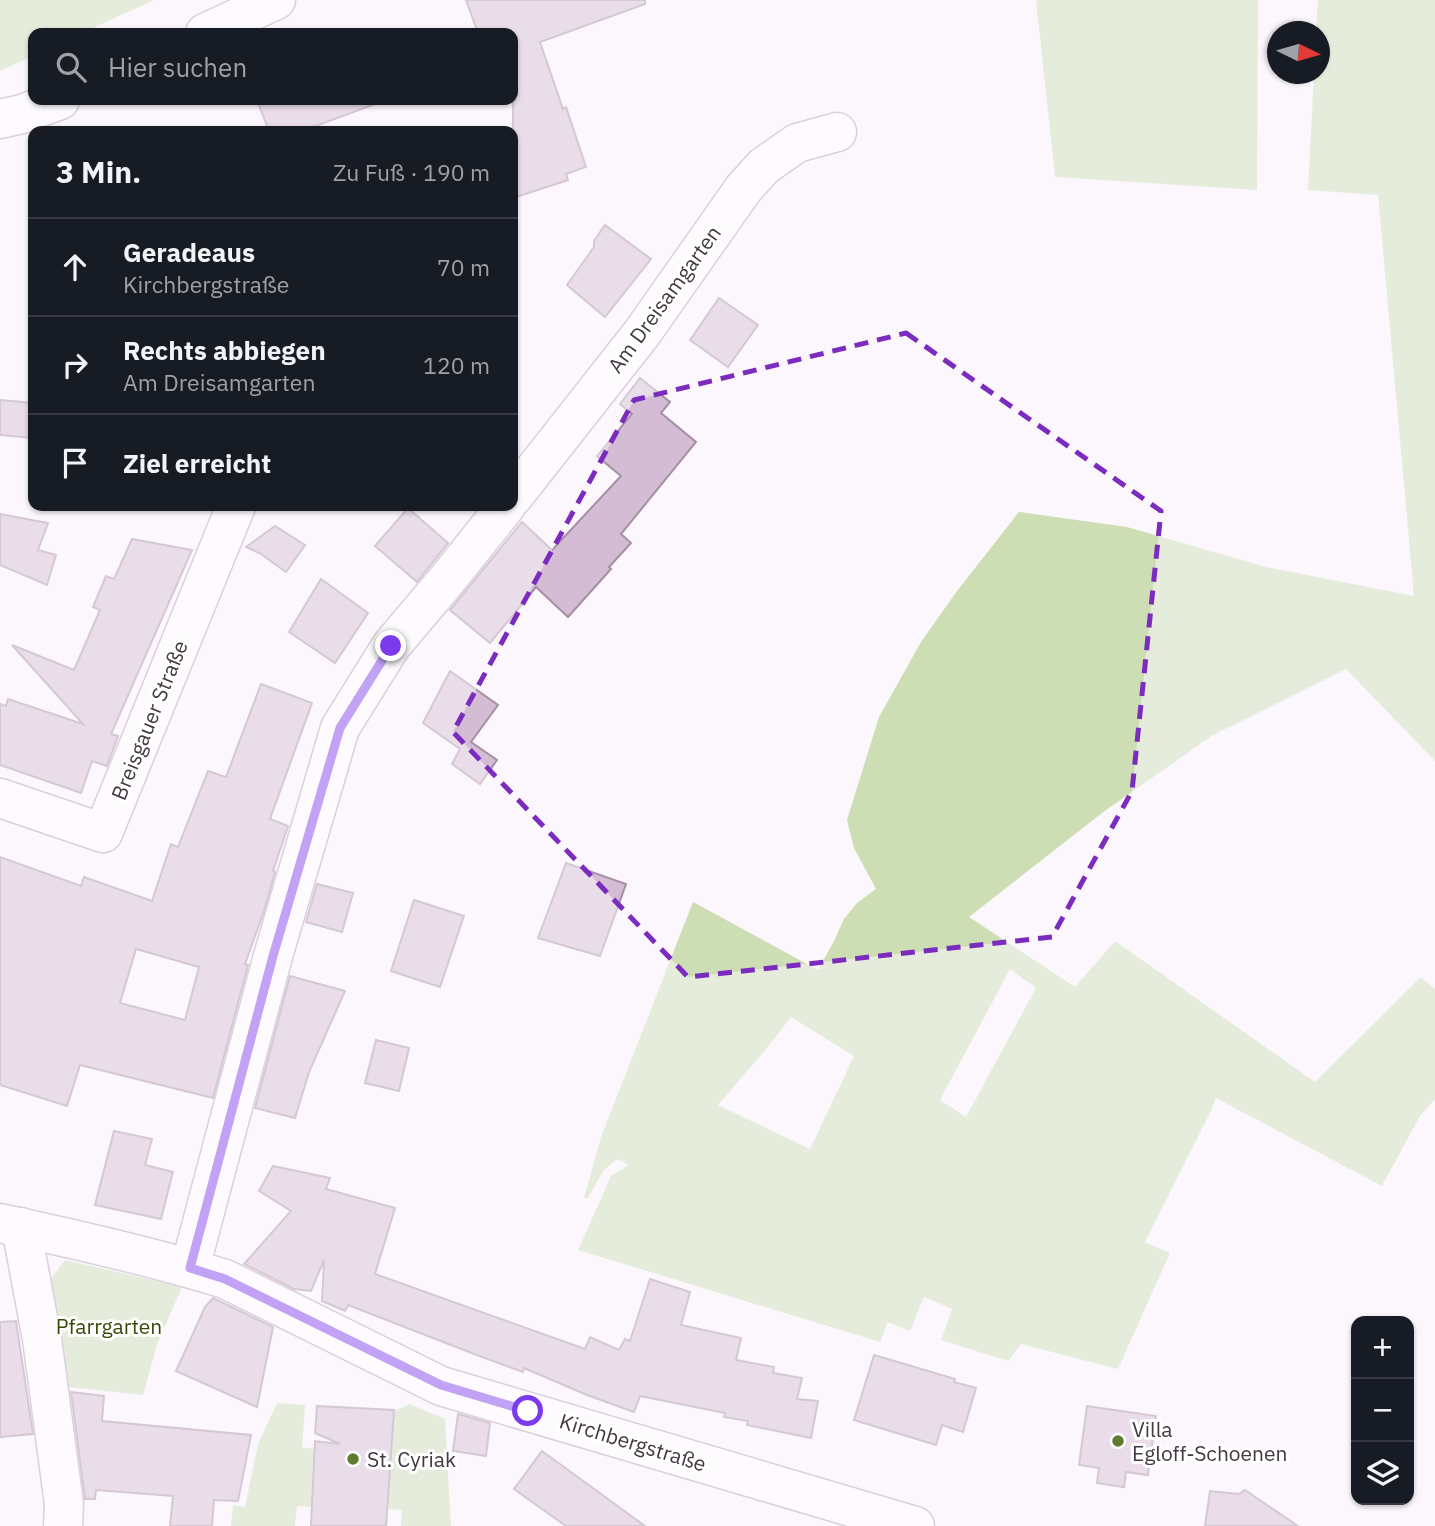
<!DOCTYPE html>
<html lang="de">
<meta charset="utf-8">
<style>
body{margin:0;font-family:"IBM Plex Sans",sans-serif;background:#20242c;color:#f1f3f6}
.controls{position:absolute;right:21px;bottom:21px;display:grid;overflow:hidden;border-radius:14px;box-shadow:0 2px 5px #0004}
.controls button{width:63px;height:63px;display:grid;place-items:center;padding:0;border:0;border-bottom:2px solid #363941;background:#171b24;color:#f1f3f6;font:35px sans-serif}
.compass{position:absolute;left:1267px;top:21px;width:63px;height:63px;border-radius:50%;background:#171b24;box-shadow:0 2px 5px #0004;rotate:95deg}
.stop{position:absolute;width:21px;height:21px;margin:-16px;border:5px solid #7c3aed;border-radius:50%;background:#fff}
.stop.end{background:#7c3aed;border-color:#fff;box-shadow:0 2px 7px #0008}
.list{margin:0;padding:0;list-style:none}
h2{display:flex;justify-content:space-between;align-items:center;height:91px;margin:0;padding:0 28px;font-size:30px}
h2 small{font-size:23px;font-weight:400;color:#9ea1a6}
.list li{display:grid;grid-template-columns:46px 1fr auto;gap:21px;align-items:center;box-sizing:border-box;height:98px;padding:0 28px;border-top:2px solid #363941}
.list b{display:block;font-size:26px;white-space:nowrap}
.list p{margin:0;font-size:23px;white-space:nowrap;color:#9ea1a6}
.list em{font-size:23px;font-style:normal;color:#9ea1a6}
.icon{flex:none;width:38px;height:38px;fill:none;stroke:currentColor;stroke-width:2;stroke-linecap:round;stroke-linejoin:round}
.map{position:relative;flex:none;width:1435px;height:1526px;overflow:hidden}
.search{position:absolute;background:#171b24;box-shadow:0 2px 5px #0004;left:28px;top:28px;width:490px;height:77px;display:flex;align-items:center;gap:18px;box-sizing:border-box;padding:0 24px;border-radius:14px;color:#9ea1a6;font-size:26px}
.panel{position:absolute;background:#171b24;box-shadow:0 2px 5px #0004;left:28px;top:126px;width:490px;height:385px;border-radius:14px}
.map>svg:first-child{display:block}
.green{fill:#cddeb5;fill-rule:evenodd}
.building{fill:#d3bcd4;stroke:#a58fa5;stroke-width:2;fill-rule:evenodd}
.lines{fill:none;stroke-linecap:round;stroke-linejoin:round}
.street-casing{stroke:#b49eb5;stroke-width:41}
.street{stroke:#fff;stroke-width:38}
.route{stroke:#7c3aed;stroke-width:9}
.marked{fill:none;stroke:#7b2cbf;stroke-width:5;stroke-dasharray:14 9;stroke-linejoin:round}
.poi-dot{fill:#627c2f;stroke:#fff;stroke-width:2.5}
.labels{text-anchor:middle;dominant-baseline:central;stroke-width:6;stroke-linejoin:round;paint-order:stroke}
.street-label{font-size:21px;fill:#423942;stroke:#fff}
.park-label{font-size:21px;fill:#364906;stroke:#fff}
.poi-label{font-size:21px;fill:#423942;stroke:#fff;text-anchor:start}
</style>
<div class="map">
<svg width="1435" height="1526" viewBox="0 0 1435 1526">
<rect width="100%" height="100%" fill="#fcf7fc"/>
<g class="green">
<polygon points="0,0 154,0 82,33 33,33 33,56 0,71"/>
<polygon points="1036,0 1258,0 1257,190 1055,177"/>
<path d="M1318 0H1435V761L1346 669 1213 735 1102 813 969 917 1075 987 1115 941 1315 1082 1421 977 1435 989V1099L1420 1116 1382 1186 1216 1098 1211 1111 1145 1242 1170 1253 1118 1369 1021 1344 1008 1361 941 1340 952 1309 924 1297 910 1331 888 1322 880 1342 578 1250 611 1176 629 1165 617 1159 603 1171 588 1198H584L601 1137 693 902 818 970 834 941 844 919 857 903 876 889 854 848 847 820 879 717 921 642 957 591 1019 512 1127 527 1266 567 1414 596 1378 195 1308 190 1314 74H1320V32L1316 31ZM1010 969 1036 988 966 1117 940 1100ZM791 1017 854 1056 810 1149 718 1105 767 1048Z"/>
<polygon points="65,1260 182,1287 157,1345 143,1395 68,1387 49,1281"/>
<polygon points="277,1403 305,1405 302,1447 314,1449 312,1507 297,1506 295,1526 231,1526 233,1505 245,1507 258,1444"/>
<polygon points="410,1404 445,1419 451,1526 401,1526 402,1510 388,1509 394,1411"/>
</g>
<g class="building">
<polygon points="466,0 645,0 645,4 540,42 563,109 566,107 586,167 566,174 568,180 513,198 513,33 478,33"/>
<polygon points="257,100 378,100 378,103 302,131 269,131"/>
<polygon points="605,225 651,259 605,317 567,285 594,247 594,241"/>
<polygon points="719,298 758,325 728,367 690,340"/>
<polygon points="640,378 670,402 661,413 696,442 621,534 631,543 609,567 611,569 568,617 536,587 490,643 450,610 522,522 552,550 621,476 597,456 632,414 620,404"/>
<polygon points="0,400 33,403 33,438 0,435"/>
<polygon points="408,508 448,543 417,582 375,546"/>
<polygon points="0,514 48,523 38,550 56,555 47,585 0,565"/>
<polygon points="275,526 305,545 286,572 261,554 246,547"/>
<polygon points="132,539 192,550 111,734 118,736 107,766 92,761 81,793 0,765 0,704 6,706 8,699 83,724 12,645 74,670 100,610 93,607 106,576 114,579"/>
<polygon points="321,579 368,613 335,663 289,632"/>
<polygon points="450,671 498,705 471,742 497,760 480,784 452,764 460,749 423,723"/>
<path d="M261 684 312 703 270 819 288 826 273 871 275 872 264 911 245 964 248 965 213 1098 80 1065 67 1106 0 1085V857L81 886 84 877 152 901 171 844 178 847 208 771 226 777ZM136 949 199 967 185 1020 120 1003Z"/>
<polygon points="566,863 626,884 600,956 538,938"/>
<polygon points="317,884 353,893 342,932 306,922"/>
<polygon points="414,900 464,916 440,987 391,971"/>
<polygon points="290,976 345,991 309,1072 295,1118 255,1108"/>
<polygon points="376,1040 409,1048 399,1091 365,1083"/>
<polygon points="114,1131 152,1139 145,1165 173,1172 161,1219 95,1205"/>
<polygon points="273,1166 330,1178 326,1189 395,1208 375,1274 585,1349 590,1337 619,1350 625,1339 630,1341 650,1279 690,1292 681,1325 741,1338 736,1360 774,1367 773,1373 802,1378 797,1399 818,1401 811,1438 747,1425 748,1421 724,1417 725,1413 640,1396 634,1412 587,1395 524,1368 523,1372 482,1357 348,1305 345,1311 322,1301 324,1260 311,1291 294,1289 244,1264 291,1211 259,1191"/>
<polygon points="213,1298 273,1327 257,1407 176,1371 205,1307"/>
<polygon points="16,1321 33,1434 0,1437 0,1322"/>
<polygon points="874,1355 955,1379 954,1382 976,1388 963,1432 942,1425 936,1445 854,1420"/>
<polygon points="71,1392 104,1396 102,1421 251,1435 238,1501 214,1500 212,1526 170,1526 173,1496 96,1490 95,1499 85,1499"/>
<polygon points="317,1406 394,1410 386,1526 311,1526 315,1441 340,1444 315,1433"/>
<polygon points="1087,1406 1156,1416 1148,1475 1126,1472 1124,1487 1097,1483 1099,1468 1079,1465"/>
<polygon points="458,1414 490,1423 486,1456 453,1451"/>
<polygon points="542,1451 645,1526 566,1526 514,1489"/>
<polygon points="1245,1490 1298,1526 1205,1526 1210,1491 1239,1494"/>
</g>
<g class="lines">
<defs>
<g id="street">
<polyline points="205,33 276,0"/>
<polyline points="0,119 22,114 60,100"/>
<polyline points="513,497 642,333 744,188 764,166 797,143 837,132"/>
<polyline points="0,798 103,833 236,506"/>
<path d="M0 1223C75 1239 151 1256 225 1279L441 1386 915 1526"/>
<polyline points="21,1227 42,1339 64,1504 63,1526"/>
<polyline points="190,1268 273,956 340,728 391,646 446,581 506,506"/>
</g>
</defs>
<use href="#street" class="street-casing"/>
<use href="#street" class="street"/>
</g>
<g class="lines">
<polyline class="route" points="391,646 340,728 273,956 190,1268 225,1279 441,1385 528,1411"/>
</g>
<path d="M0 0H1435V1526H0ZM906 333 1161 511 1132 791 1052 937 688 977 453 732 634 400Z" fill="#fcf7fc" fill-opacity=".55" fill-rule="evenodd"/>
<path class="marked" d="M906 333 1161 511 1132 791 1052 937 688 977 453 732 634 400Z"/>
<g class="poi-dot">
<circle cx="1118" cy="1441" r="7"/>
<circle cx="353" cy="1459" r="7"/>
</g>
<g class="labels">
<g class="street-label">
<text transform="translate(664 299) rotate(-54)">Am Dreisamgarten</text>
<text transform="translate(149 720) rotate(-68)">Breisgauer Straße</text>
<text transform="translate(633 1442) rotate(17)">Kirchbergstraße</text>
</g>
<g class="park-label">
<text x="109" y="1326">Pfarrgarten</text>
</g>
<g class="poi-label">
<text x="1132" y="1429">Villa<tspan x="1132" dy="24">Egloff-Schoenen</tspan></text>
<text x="367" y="1459">St. Cyriak</text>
</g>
</g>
</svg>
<div class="controls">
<button>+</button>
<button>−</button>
<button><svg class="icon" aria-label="layers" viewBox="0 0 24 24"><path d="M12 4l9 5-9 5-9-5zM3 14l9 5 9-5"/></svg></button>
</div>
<svg class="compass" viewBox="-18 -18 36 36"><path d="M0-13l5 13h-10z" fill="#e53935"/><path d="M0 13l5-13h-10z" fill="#9ea1a6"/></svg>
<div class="stop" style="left:528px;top:1411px"></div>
<div class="stop end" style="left:391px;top:646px"></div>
<div class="search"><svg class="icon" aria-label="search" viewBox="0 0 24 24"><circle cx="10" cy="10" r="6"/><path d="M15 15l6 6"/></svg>Hier suchen</div>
<section class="panel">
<h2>3 Min.<small>Zu Fuß · 190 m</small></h2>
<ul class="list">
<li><svg class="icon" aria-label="ahead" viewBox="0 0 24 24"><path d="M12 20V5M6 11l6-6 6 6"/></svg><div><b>Geradeaus</b><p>Kirchbergstraße</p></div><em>70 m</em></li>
<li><svg class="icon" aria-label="right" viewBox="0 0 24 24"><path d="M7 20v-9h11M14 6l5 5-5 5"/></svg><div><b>Rechts abbiegen</b><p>Am Dreisamgarten</p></div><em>120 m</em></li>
<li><svg class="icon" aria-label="arrive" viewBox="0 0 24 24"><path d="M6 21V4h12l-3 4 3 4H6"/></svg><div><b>Ziel erreicht</b></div></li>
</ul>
</section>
</div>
